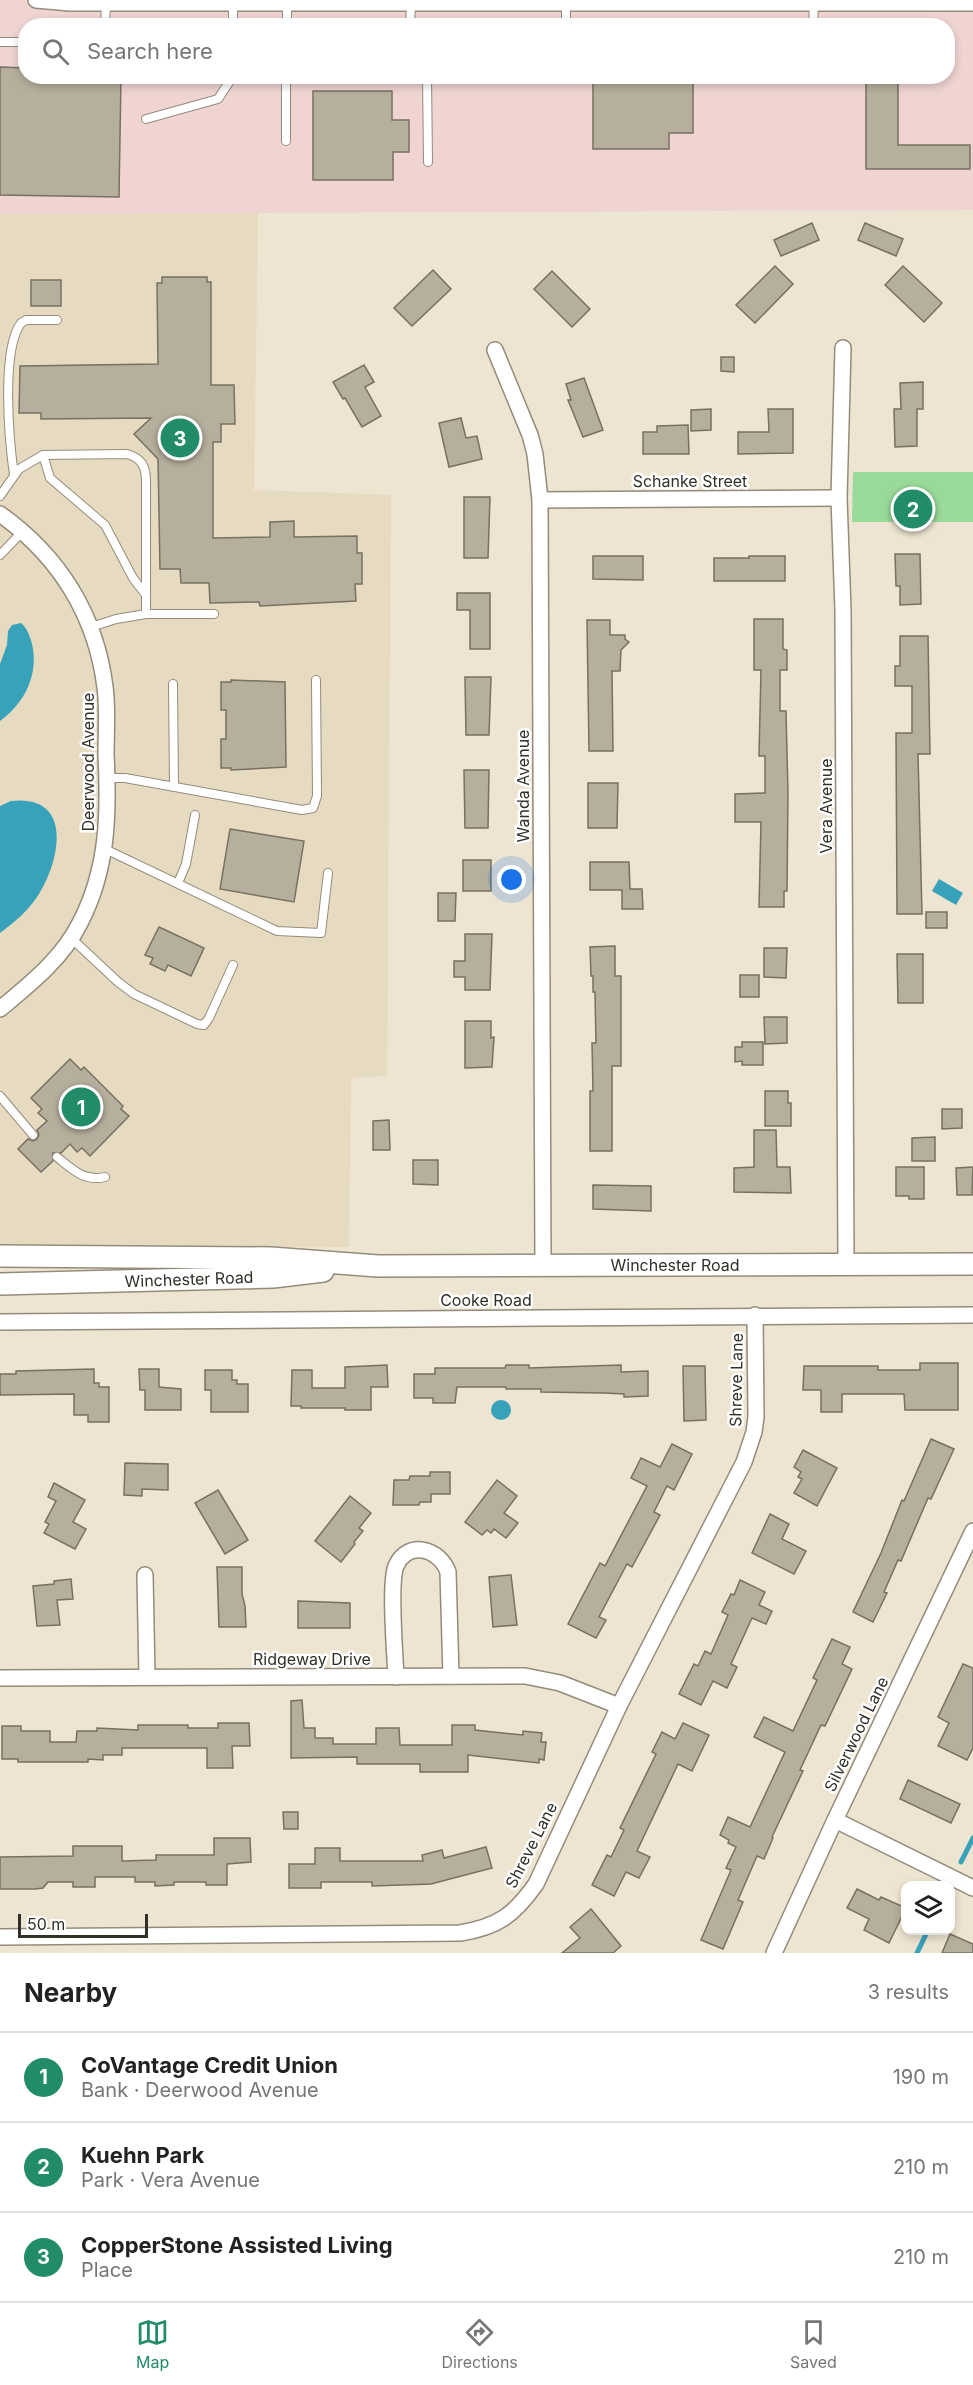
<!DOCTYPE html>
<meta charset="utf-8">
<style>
body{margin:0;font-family:Inter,sans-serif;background:#f6f6f6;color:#222}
.controls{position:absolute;right:18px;bottom:18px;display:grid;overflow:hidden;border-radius:12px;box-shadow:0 3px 9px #0003}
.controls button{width:54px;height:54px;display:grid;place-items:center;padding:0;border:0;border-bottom:2px solid #e0e0e0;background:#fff;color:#222;font:30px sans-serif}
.scale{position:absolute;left:18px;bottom:15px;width:130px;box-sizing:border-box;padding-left:6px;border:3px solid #322f27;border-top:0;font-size:16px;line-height:21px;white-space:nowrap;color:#322f27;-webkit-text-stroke:4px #fff;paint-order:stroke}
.you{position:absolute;left:512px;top:880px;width:21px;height:21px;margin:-15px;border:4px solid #fff;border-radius:50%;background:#1a73e8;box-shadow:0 0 0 9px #1a73e833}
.badge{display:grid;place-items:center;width:39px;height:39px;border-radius:50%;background:#228b68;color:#fff;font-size:20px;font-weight:700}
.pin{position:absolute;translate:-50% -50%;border:3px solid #fff;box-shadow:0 2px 6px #0006}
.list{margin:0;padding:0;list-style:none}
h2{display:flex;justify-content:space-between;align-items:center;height:78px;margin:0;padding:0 24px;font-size:26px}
h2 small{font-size:20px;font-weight:400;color:#767676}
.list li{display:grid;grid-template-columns:39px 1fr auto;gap:18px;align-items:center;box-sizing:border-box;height:90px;padding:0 24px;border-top:2px solid #e0e0e0}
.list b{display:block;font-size:22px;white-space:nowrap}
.list p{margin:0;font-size:20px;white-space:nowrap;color:#767676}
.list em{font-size:20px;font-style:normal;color:#767676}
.icon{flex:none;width:33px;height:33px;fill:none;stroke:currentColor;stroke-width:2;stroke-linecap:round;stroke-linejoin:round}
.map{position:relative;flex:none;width:973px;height:1953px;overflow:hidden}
.search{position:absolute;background:#fff;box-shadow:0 3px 9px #0003;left:18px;right:18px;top:18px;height:66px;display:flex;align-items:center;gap:15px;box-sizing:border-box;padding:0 21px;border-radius:24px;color:#767676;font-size:22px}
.sheet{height:348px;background:#fff}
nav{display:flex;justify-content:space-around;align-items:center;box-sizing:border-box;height:84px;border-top:2px solid #e0e0e0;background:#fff;font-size:16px;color:#767676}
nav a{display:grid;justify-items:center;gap:3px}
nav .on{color:#228b68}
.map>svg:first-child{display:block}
.built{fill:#e6dac0}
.industrial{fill:#efd4d2;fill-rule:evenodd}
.green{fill:#99da99}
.water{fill:#38a2bb}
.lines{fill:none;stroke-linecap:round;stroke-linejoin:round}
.stream{stroke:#38a2bb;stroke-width:5}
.building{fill:#b7af9d;stroke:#787060;stroke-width:1.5}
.lane-casing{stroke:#948c7b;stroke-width:10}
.street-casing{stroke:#948c7b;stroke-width:18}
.secondary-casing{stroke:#948c7b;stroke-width:24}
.lane{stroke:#fff;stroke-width:8}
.street{stroke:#fff;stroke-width:15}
.secondary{stroke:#fff;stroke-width:21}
.labels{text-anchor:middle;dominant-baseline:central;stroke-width:5;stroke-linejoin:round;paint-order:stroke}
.street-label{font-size:16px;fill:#322f27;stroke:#fff}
</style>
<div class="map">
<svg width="973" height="1953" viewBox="0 0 973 1953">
<rect width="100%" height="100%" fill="#ede4d1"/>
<polygon class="built" points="258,212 254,490 391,495 387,1076 351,1078 349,1247 0,1244 0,214"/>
<path class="industrial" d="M0 0H973V210L0 214ZM26 26H948V76H26Z"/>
<polygon class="green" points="853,472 973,472 973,522 852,522"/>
<g class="water">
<path d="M21 623C27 628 30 636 32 644 39 674 25 703 0 721V664L7 645 8 631 12 625Z"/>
<path d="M11 801C73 794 61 859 39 894 29 910 15 922 0 933V806Z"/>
<polygon points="939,879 963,893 956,905 932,891"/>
<circle cx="501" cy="1410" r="10"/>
</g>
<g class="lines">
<g class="stream">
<polyline points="961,1862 973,1838"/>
<polyline points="917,1953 928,1930"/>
</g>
</g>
<g class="building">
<polygon points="0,67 26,68 26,76 121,76 119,197 0,195"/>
<polygon points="593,76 693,76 693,133 669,133 669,149 593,149"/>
<polygon points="866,76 898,76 898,145 970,145 970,169 866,169"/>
<polygon points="313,91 392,91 392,120 409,120 409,152 393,152 393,180 313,180"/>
<polygon points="812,223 819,240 781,256 774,240"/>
<polygon points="865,223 903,239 896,256 858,240"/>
<polygon points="775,266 793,284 755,323 736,305"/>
<polygon points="903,266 942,303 924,322 885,285"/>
<polygon points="433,270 451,289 412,326 394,308"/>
<polygon points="552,271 590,309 572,327 534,289"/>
<polygon points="162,277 207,277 207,282 211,282 211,385 234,385 235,424 221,424 221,442 213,442 213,538 270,537 270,522 294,521 294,537 357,536 357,553 362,553 362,584 355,584 356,601 260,606 259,602 210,603 209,583 181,583 180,569 160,569 158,459 134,434 151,418 41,419 41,413 19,413 20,366 158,364 157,283 162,283"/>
<rect x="31" y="280" width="30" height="26"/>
<polygon points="721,357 734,357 734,372 721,371"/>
<polygon points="364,365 374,382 365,387 381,416 362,427 345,398 343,399 333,382"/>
<polygon points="584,378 603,430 583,437 568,400 571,400 566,384"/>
<polygon points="923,382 923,409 917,409 917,446 895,447 894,409 901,409 900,383"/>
<polygon points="711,409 711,430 691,431 691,410"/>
<polygon points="768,409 793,409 793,453 738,454 738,432 769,432"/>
<polygon points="461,418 466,438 477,436 482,459 449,467 439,423"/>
<polygon points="688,425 689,454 643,454 643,432 657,432 657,426"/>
<polygon points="464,497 490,497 488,558 464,558"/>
<polygon points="895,554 920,554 921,604 900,605 900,586 896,586"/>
<polygon points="593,556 643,556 643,580 593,579"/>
<polygon points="749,556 785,556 785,581 714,581 714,558 749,558"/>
<polygon points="457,593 490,593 490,649 470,649 470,610 457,610"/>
<polygon points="754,619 783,619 783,649 787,650 787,670 780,670 780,711 786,711 788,793 787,891 784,891 784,907 759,907 761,822 735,822 735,794 765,793 765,756 759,756 761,670 754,670"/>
<polygon points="587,620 610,620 610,635 625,635 625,639 629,642 621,650 620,671 612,671 613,751 589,751"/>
<polygon points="900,636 928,636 930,754 918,754 922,914 897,914 896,733 912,733 912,686 895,686 895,666 900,666"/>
<polygon points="465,677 491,677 489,735 466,735"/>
<polygon points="231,680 285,682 286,767 231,770 231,768 221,768 221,739 226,739 226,710 221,710 221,682 231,682"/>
<polygon points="464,770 489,770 488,828 465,828"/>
<polygon points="588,783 618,783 617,828 588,828"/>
<polygon points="230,829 304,841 294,902 220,889"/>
<rect x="463" y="860" width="28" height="31"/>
<polygon points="590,862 629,862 630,889 642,889 643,909 622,909 622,890 590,890"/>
<polygon points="438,893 456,893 455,921 438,921"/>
<rect x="926" y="912" width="21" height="16"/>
<polygon points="159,927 204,948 191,976 168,965 165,971 150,964 153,958 145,955"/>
<polygon points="465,934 492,934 490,990 465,990 465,977 454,977 454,961 465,961"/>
<polygon points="615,946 615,976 621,976 621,1066 612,1066 612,1151 590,1151 590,1091 593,1091 592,1043 596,1043 595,992 593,992 593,976 591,976 590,947"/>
<polygon points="764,948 787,948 786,978 764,977"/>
<polygon points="897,954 923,954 923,1003 898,1003"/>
<rect x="740" y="975" width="19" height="22"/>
<polygon points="764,1017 787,1017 787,1043 765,1044"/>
<polygon points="465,1021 491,1021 491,1038 494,1037 492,1067 465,1068"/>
<polygon points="742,1042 763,1042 763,1065 742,1065 742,1061 735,1062 735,1047 742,1047"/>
<polygon points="70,1059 81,1070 84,1067 123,1106 121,1109 129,1116 90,1156 82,1148 77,1152 70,1144 61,1153 53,1153 53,1161 41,1172 18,1149 28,1139 33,1141 37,1139 39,1135 37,1130 47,1121 38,1113 42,1109 31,1098"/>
<polygon points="765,1091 788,1091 788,1103 791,1103 791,1126 765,1126"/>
<polygon points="942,1109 962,1109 962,1128 942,1129"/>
<polygon points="389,1120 390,1150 373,1150 373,1121"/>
<polygon points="754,1130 776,1130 777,1167 790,1167 791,1193 734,1192 734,1168 754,1167"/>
<polygon points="935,1137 935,1161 912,1161 912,1138"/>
<polygon points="413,1160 438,1160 438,1185 413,1184"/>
<polygon points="896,1167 924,1167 924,1199 909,1199 909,1196 896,1196"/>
<polygon points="973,1167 972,1195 957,1195 956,1168"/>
<polygon points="593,1185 651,1186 651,1211 593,1209"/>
<polygon points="920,1363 958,1363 958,1410 905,1410 904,1394 842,1394 842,1412 821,1412 821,1390 803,1390 804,1366 878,1366 878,1370 920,1370"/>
<polygon points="387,1365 388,1387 371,1387 371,1410 345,1410 345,1408 301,1408 301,1406 291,1406 292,1370 312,1370 312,1388 345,1388 345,1367"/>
<polygon points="506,1365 529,1365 529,1368 621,1365 621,1372 648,1371 648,1396 624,1397 624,1394 604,1393 541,1392 541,1389 506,1389 506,1387 457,1387 455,1403 433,1403 433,1398 414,1398 414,1374 435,1374 435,1368 505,1368"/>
<polygon points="683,1366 705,1366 706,1420 684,1421"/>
<polygon points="94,1369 94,1383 99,1383 99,1387 109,1387 109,1422 88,1422 88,1415 74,1415 74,1394 0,1395 0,1374 16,1374 16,1371"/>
<polygon points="139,1369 159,1369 159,1387 181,1389 181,1410 145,1410 145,1390 140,1390"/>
<polygon points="205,1370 232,1370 232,1380 237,1380 237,1384 248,1384 248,1412 211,1412 211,1390 205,1390"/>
<polygon points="931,1439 954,1449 931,1499 928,1498 901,1561 898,1560 884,1592 887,1593 873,1622 853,1612 881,1553 902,1500 904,1501"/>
<polygon points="672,1444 692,1454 674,1490 667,1486 654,1512 660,1515 632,1567 627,1564 599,1617 606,1620 596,1638 568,1624 600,1563 605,1566 647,1486 631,1478 641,1458 660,1467"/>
<polygon points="803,1450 837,1468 817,1506 794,1493 802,1479 798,1477 801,1472 794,1467"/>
<polygon points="125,1463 168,1464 168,1490 142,1489 142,1496 124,1495"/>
<polygon points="430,1472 450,1472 450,1494 431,1494 431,1502 420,1502 419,1505 393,1505 394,1480 409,1480 410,1476 430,1476"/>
<polygon points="497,1480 517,1496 504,1513 518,1523 506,1538 494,1529 491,1533 487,1530 482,1535 465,1522"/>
<polygon points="54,1483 85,1500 73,1522 86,1529 75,1549 44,1533 49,1524 45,1522 56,1501 48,1497"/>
<polygon points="218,1490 248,1540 225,1554 195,1503"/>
<polygon points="350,1496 371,1513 359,1528 363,1531 354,1542 355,1544 341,1562 315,1541"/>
<polygon points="770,1514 789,1524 782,1539 806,1551 794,1574 752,1553"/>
<polygon points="217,1567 242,1567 242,1594 245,1606 246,1627 219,1627"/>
<polygon points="511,1575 517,1625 493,1627 489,1577"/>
<polygon points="71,1579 73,1599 57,1600 60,1625 37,1626 33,1586 54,1584 54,1581"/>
<polygon points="740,1580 765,1592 759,1605 772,1611 766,1624 752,1618 731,1664 737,1667 727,1688 713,1681 701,1705 679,1694 694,1664 698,1666 705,1651 711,1654 728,1615 722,1612 731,1594 734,1595"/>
<polygon points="298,1601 350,1603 350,1628 298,1628"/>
<polygon points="832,1639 850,1647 842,1664 852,1669 825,1726 821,1725 800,1770 803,1771 772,1837 773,1838 764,1859 757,1856 738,1900 743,1902 723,1949 701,1940 731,1870 726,1868 736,1847 728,1843 729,1840 720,1835 728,1817 750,1827 785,1752 754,1737 764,1717 793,1731 817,1680 813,1678"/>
<polygon points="963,1664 973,1668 973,1748 967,1760 938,1746 949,1723 938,1717"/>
<polygon points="302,1700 304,1728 315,1728 315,1738 333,1738 333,1744 376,1744 376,1728 399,1728 400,1745 452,1745 452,1725 475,1725 475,1730 523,1735 523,1731 542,1733 541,1742 546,1742 544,1760 539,1759 539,1763 468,1755 468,1772 420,1772 420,1764 357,1764 357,1757 291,1758 291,1701"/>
<polygon points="218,1723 249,1723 250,1746 232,1746 233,1768 207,1768 207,1748 122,1748 122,1755 103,1755 103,1760 88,1759 88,1762 18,1762 18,1759 2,1759 2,1726 21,1726 21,1731 50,1731 50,1742 76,1742 77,1731 97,1731 97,1728 138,1730 138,1725 188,1725 188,1728 218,1728"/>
<polygon points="683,1723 709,1735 692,1771 678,1764 637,1851 650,1857 639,1878 626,1872 614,1896 592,1885 607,1855 611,1857 624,1830 620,1828 656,1754 652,1752 662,1732 675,1739"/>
<polygon points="908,1780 960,1804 951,1823 900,1799"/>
<polygon points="283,1812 298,1812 298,1829 284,1829"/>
<polygon points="214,1838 250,1838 251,1862 227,1864 227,1885 206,1885 206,1882 174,1882 174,1885 155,1886 155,1882 135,1882 135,1877 95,1877 95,1887 73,1887 73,1882 48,1882 43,1888 35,1889 0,1889 0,1857 73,1856 73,1846 122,1846 122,1861 156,1860 156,1855 214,1855"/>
<polygon points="486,1847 492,1868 431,1884 372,1886 372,1882 321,1882 321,1888 289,1888 289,1864 315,1864 315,1848 340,1848 340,1861 423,1861 422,1855 442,1850 444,1858"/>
<polygon points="857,1889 879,1900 881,1897 906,1908 889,1943 864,1930 869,1919 847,1908"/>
<polygon points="591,1909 621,1946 613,1953 562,1953 580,1938 570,1927"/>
<polygon points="950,1934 973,1944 973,1953 942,1953"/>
</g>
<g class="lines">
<defs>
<g id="lane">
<polyline points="566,4 566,26"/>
<polyline points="105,26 106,3"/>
<polyline points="233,26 233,1"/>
<polyline points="287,26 287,4"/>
<polyline points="410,26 411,4"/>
<polyline points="813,26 814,4"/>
<polyline points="0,42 26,42"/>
<polyline points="286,76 286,141"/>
<polyline points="427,76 428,162"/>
<polyline points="146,119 218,99 233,76"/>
<polyline points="43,455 50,478 105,525 133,578 146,595"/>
<path d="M14 475C9 440 1 350 21 323L26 320H57"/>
<path d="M0 496 19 469 43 455 127 454C141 458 146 466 146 481V614L116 619 91 627"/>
<polyline points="0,555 23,531"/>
<polyline points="146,614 214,614"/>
<polyline points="173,684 174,787"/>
<polyline points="108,778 125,778 302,810 313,808 317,796 316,680"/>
<polyline points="105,849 277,931 321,933 328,873"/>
<polyline points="178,883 186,864 195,815"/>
<polyline points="71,938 118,982 134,994 197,1024 204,1025 209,1018 233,965"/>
<polyline points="0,1096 33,1135"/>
<path d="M57 1157C72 1169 84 1182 105 1177"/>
</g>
<g id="street">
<polyline points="36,0 70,3 973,3"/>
<polyline points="843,348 839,498 843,610 846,1264"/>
<polyline points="495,350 530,435 535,454 540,500 543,1265"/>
<polyline points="540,500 839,498"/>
<path d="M0 514C59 556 96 615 105 687 108 709 106 733 106 755 109 814 108 869 80 923 62 959 30 984 0 1009"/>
<polyline points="0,1322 973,1315"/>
<polyline points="145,1575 147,1677"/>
<path d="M396 1677C395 1654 389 1583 396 1566 408 1539 440 1549 448 1572L451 1676"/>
<polyline points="0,1678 525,1676 560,1683 619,1706"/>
<polyline points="835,1820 973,1888"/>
<path d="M0 1937 460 1933C498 1927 514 1915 536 1884L619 1706 744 1462 754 1432 756 1417 755 1315"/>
<polyline points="774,1953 835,1820 973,1531"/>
</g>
<g id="secondary">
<polyline points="0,1256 271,1258 378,1266 973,1264"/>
<polyline points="0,1284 273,1277 323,1271"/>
</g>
</defs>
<use href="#lane" class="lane-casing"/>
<use href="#street" class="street-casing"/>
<use href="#secondary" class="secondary-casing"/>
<use href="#lane" class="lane"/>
<use href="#street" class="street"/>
<use href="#secondary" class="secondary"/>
</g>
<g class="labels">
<g class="street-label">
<text x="690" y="481">Schanke Street</text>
<text transform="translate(88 762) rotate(-90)">Deerwood Avenue</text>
<text transform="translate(523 786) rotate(-90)">Wanda Avenue</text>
<text transform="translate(826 806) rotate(-90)">Vera Avenue</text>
<text x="675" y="1265">Winchester Road</text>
<text transform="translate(189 1279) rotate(-2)">Winchester Road</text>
<text x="486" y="1300">Cooke Road</text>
<text transform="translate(736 1380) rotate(-89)">Shreve Lane</text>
<text x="312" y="1659">Ridgeway Drive</text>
<text transform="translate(856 1734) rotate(-64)">Silverwood Lane</text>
<text transform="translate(531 1845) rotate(-63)">Shreve Lane</text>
</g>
</g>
</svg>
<div class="controls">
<button><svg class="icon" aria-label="layers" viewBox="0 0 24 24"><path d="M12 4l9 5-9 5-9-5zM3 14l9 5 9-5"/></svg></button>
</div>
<div class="scale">50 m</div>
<div class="you"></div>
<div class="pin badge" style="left:81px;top:1107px">1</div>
<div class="pin badge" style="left:913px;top:509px">2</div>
<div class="pin badge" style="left:180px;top:438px">3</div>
<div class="search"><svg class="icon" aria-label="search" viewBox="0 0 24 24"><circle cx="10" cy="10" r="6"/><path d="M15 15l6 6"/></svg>Search here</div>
</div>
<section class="sheet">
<h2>Nearby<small>3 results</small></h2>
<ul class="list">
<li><span class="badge">1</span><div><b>CoVantage Credit Union</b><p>Bank · Deerwood Avenue</p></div><em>190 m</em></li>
<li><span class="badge">2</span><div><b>Kuehn Park</b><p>Park · Vera Avenue</p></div><em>210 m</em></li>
<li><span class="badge">3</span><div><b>CopperStone Assisted Living</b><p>Place</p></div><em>210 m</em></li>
</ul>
</section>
<nav>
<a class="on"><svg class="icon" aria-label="map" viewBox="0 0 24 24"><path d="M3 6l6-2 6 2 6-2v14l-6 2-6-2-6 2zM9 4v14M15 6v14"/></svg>Map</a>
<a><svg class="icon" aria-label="directions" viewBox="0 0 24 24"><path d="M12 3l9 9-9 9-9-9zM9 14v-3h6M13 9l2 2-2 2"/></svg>Directions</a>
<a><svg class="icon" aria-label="saved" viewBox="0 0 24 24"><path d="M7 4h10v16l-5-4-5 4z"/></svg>Saved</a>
</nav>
